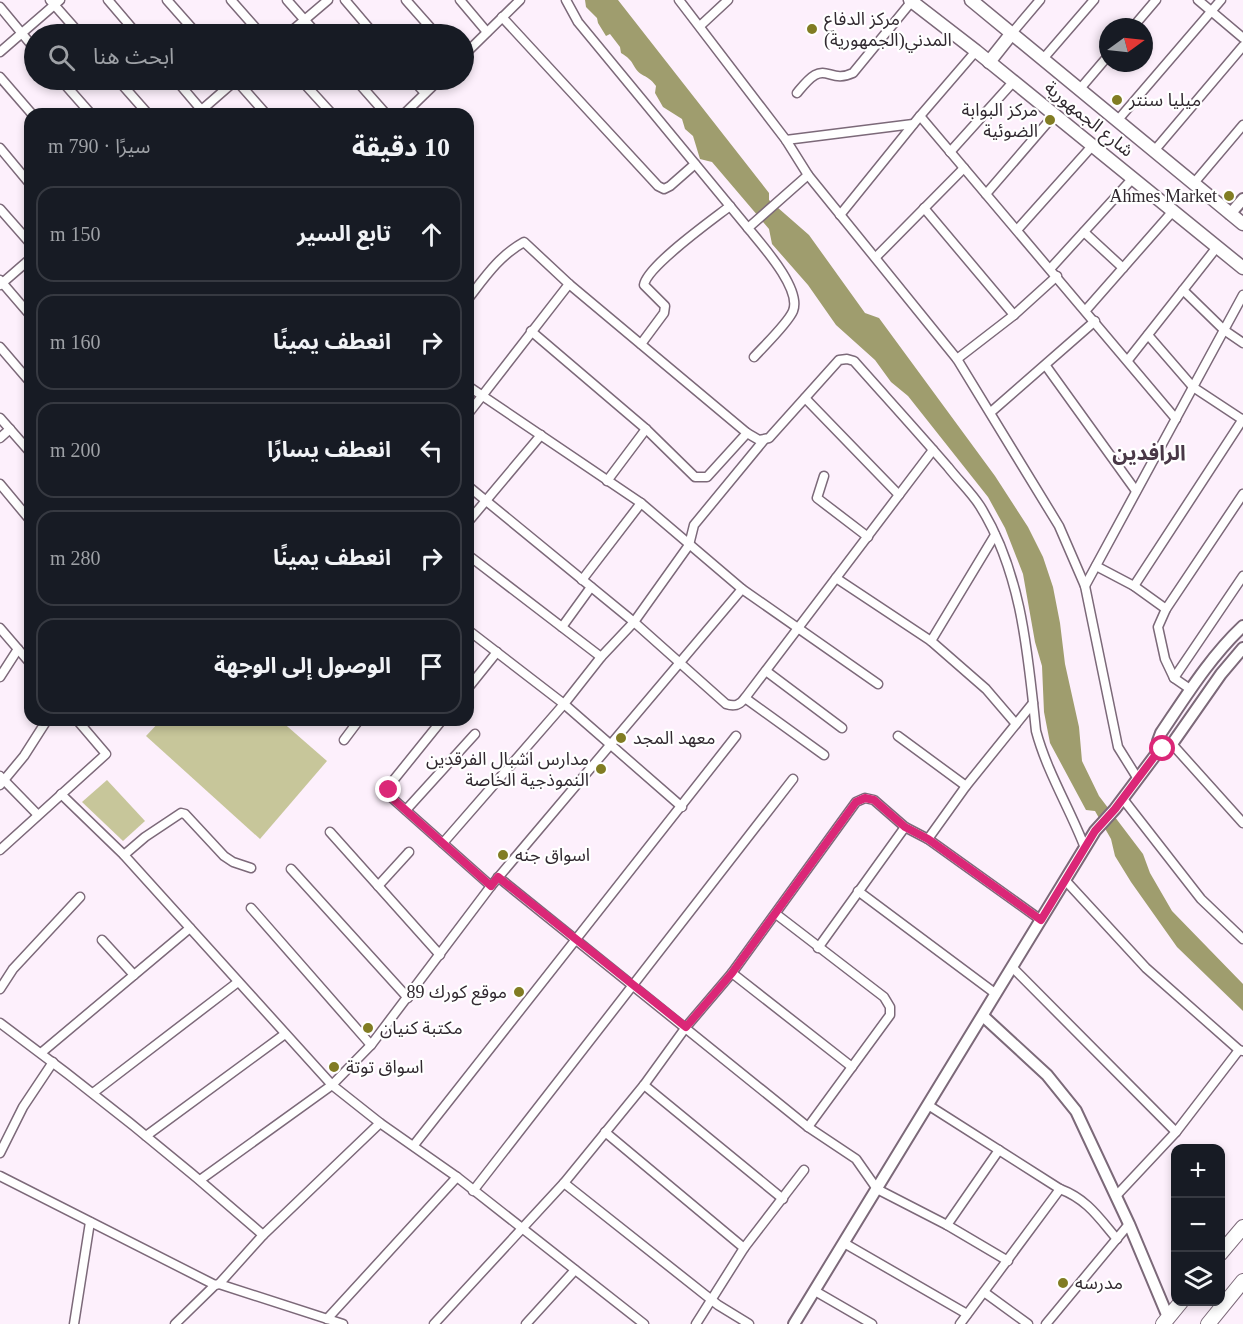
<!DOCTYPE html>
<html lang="ar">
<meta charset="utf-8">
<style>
body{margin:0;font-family:"Times New Roman","Noto Sans Arabic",serif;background:#242831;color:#f1f3f6;direction:rtl}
.controls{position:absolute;right:18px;bottom:18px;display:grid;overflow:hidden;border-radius:12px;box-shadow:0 3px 9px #0003}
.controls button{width:54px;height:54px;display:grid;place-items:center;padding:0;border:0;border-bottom:2px solid #363941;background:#171b24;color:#f1f3f6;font:30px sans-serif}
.compass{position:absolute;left:1099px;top:18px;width:54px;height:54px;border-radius:50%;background:#171b24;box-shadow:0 3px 9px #0003;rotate:75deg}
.stop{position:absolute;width:18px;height:18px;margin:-14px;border:4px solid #db2777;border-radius:50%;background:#fff}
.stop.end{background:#db2777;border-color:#fff;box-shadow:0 2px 6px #0008}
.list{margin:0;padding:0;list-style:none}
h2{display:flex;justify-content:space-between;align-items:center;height:78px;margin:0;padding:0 24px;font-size:26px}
h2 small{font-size:20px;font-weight:400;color:#9ea1a6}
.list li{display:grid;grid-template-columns:39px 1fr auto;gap:18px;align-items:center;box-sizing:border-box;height:96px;margin:0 12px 12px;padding:0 12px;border:2px solid #363941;border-radius:18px}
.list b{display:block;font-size:22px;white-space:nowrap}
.list em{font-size:20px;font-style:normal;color:#9ea1a6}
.icon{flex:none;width:33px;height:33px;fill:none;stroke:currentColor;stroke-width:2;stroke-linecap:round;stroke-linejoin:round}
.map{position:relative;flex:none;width:1243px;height:1324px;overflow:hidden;direction:ltr}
.search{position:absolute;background:#171b24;box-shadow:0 3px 9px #0003;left:24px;top:24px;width:450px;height:66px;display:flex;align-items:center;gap:15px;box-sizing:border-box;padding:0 21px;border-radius:33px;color:#9ea1a6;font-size:22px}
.panel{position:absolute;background:#171b24;box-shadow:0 3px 9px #0003;left:24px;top:108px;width:450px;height:618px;border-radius:18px;direction:rtl}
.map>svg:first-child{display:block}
.green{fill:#c7c69a}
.water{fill:#9f9d6e}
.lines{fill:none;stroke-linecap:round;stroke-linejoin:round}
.minor-casing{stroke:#7c6979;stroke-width:11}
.tertiary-casing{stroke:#7c6979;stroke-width:14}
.secondary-casing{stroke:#7c6979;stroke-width:15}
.primary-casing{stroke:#7c6979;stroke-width:16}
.minor{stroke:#fff;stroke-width:8}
.tertiary{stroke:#fff;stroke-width:10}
.secondary{stroke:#fff;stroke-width:12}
.primary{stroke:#fff;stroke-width:14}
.route{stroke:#db2777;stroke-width:8}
.poi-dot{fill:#817c23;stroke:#fff;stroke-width:2}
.labels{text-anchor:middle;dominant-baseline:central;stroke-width:4.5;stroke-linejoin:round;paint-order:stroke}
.poi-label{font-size:18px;fill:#312930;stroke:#fff;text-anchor:start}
.street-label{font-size:18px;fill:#312930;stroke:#fff}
.quarter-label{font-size:21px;font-weight:bold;fill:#493847;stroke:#fff}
</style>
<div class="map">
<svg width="1243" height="1324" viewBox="0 0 1243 1324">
<rect width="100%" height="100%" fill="#fdf0fc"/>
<g class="green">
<polygon points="161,720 280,720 327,761 260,839 146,736"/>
<polygon points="107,780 145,821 123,841 82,802"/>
</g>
<path class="water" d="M585 0H618L769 193V200L809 235 865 313 879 318 995 476 1028 527 1043 557 1053 587 1060 623 1065 664 1079 727 1082 761 1099 796 1143 854 1150 873 1172 911 1243 984V1011L1177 947 1131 882 1115 856 1111 839 1095 811 1086 810 1050 743 1044 712 1042 666 1035 642 1023 574 1005 528 988 497 908 396 891 382 875 360 836 325 808 285 772 244 769 229 712 162 700 159 693 136 685 129 682 119 663 107 655 93 656 86C651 79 648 78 641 74 632 67 635 61 621 53L620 47 610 34 606 36 598 23 597 18 586 7Z"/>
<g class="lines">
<defs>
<g id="minor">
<polyline points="50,0 80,34"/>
<polyline points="108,0 137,34"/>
<polyline points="167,0 197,34"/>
<polyline points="231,0 261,34"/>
<polyline points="287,0 317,34"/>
<polyline points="345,0 374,34"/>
<polyline points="406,0 436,34"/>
<polyline points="460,0 487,32"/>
<path d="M566 0 578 22 748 228C761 244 802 289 793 311 788 323 764 346 754 357"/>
<polyline points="679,0 786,140 808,175 957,359 1059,526 1085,586 1118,747 1138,779"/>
<polyline points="1198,0 1243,38"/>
<polyline points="0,7 34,48"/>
<polyline points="502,17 658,186 664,189 670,186 695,164"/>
<polyline points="700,26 728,0"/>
<polyline points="1133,27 1156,0"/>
<polyline points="1012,33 1040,0"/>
<polyline points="288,34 328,0"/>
<polyline points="0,52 60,0"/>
<polyline points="464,55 520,0"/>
<polyline points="1043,59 1094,0"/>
<polyline points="0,77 32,114"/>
<polyline points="61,80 91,114"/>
<polyline points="118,80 148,114"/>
<polyline points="176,80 204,113"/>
<polyline points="236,80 266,114"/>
<polyline points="301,80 332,114"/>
<polyline points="356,80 386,114"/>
<polyline points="413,80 425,93"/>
<polyline points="1079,90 1108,56"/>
<path d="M797 93C802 87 808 79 815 75 827 68 834 82 853 73L912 1"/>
<polyline points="197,114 236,80"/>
<polyline points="404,114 439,80"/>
<polyline points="920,116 1176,419"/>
<polyline points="1117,121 1221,0"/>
<polyline points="786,140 913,124"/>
<polyline points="0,148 30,184"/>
<polyline points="1154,151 1243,46"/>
<polyline points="950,152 1014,81"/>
<polyline points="1194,183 1243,125"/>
<polyline points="986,194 1055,114"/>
<polyline points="924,208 1014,315"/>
<polyline points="0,209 30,243"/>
<polyline points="840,215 920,116 976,51"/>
<polyline points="748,228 808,175"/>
<polyline points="1017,230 1093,145"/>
<polyline points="1084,232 1123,268"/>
<polyline points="876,257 964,168"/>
<polyline points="1050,269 1133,178"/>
<polyline points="0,280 30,315"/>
<polyline points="0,285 30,259"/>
<polyline points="1183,290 1224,330 1243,343"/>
<path d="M468 299C485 277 499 256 524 242L569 284 747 433 759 440 769 438 839 360 847 359 854 361C885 396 917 431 948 467 958 480 971 492 980 506 1022 573 1028 655 1036 731 1047 772 1070 809 1085 848"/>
<polyline points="1086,310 1173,211"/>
<polyline points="531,331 646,429 695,477 707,477 747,433"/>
<polyline points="1148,335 1193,387 1243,420"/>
<path d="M641 344 664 313 665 306 644 285C647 266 712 220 730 206"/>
<polyline points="0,347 30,382"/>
<polyline points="957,359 1014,315 1057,276"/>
<polyline points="1128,360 1217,247"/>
<polyline points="1046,366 1136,491"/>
<polyline points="468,386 641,503 742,589 878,684"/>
<polyline points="805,398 899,495"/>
<polyline points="991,412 1095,321"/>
<polyline points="468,414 569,284"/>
<polyline points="0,418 30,452"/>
<polyline points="0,438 10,429"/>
<polyline points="824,476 817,498 868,537"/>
<polyline points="607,481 646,429"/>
<polyline points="0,484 30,520"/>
<path d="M468 486 634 622 726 704C735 707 740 705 745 698L933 450"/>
<polyline points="468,522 541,435"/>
<polyline points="468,555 601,657"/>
<polyline points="1096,566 1134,586 1166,609"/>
<polyline points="836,578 931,641 986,689 1016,724"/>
<polyline points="582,580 641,503"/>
<polyline points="1085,586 1243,295"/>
<polyline points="1134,586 1243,419"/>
<polyline points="562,627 591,587"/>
<polyline points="0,628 30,663"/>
<polyline points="468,630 564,704 682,807"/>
<polyline points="931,641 995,535"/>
<polyline points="766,671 842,728"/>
<polyline points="0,677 18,649"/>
<polyline points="1174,678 1243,576"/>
<polyline points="468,688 497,652"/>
<polyline points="1190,689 1174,678 1165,659 1158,627 1166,609 1243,494"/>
<polyline points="745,698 824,755"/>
<polyline points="442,720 392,782 389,790 392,798 491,886"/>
<polyline points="898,736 966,786"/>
<polyline points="344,740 359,720"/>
<polyline points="1172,744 1243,823"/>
<polyline points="0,776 37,814"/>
<polyline points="0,785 24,756 47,720"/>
<polyline points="61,794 124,855 332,1085 380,1123 457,1177 644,1324"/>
<polyline points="1123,799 1201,899 1243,939"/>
<polyline points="406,810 475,734"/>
<polyline points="330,832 440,955"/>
<polyline points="928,839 966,786 1033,703"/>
<polyline points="443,843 564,704 601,657 634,622 689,545 694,525 764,440"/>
<polyline points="0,850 106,754 77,720"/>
<polyline points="124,855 145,837 181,813 185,814 224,856 233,862 251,868"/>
<polyline points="291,869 408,998"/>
<polyline points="498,877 808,1127 856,1159 877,1189 947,1225 1008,1261"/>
<polyline points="1065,880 1146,968 1239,1050 1243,1051"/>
<polyline points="378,886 409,852"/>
<polyline points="858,891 996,994"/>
<polyline points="251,908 371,1045"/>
<polyline points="776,914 884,997 890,1007 890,1015 808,1127"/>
<polyline points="102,940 134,975"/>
<polyline points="818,948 905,827"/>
<polyline points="1012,967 1176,1132"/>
<polyline points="732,973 852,1067"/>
<polyline points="0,989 13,969 80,897"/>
<path d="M0 1023C91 1090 178 1160 263 1235"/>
<polyline points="41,1053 190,928"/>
<polyline points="644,1085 783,1199"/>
<polyline points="93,1093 238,982"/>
<path d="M928 1105 1060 1189C1087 1199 1099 1218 1117 1239"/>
<polyline points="605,1132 744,1248"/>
<polyline points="146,1136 285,1034"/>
<polyline points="414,1145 736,736"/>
<polyline points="0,1153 23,1107 53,1062"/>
<polyline points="0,1176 215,1285"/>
<polyline points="200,1180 332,1085 371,1045 491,886 742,589"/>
<polyline points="564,1183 718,1305 749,1324"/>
<polyline points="473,1191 793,779"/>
<polyline points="1116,1196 1176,1132 1239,1050"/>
<polyline points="947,1225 999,1150"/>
<polyline points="844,1243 967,1314"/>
<polyline points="219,1284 343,1324"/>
<polyline points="815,1291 872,1324"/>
<polyline points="984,1292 1028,1324"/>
<polyline points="327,1319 457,1177"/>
<polyline points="74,1324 90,1222"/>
<polyline points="175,1324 215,1285 219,1284 263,1235 380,1123"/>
<polyline points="434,1324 564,1183 644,1085 686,1027 732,973 856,802 865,798 874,800 905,827 928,839 1041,920"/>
<polyline points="526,1324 575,1270"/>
<polyline points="696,1324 744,1248 804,1170"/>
<polyline points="960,1324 1060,1189"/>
<polyline points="1046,1324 1129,1224"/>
</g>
<g id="tertiary">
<polyline points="1230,214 1243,199"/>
<path d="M1160 749 1158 741 1161 733C1186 696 1210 657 1243 626"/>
<polyline points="983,1016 1047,1075 1076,1111 1129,1224 1168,1317"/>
<polyline points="794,1324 1095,831 1115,809 1160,749 1172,744 1221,674 1243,648"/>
</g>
<g id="secondary">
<polyline points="910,0 976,51 1243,268"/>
<polyline points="971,0 1243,224"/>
<polyline points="989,62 1012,33"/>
</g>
<g id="primary">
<polyline points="1220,1254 1243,1227"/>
<polyline points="1163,1324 1181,1302"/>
<polyline points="1208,1324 1243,1281"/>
</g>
</defs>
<use href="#minor" class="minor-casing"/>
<use href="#tertiary" class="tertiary-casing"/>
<use href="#secondary" class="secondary-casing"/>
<use href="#primary" class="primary-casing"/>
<use href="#minor" class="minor"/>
<use href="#tertiary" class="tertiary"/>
<use href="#secondary" class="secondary"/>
<use href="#primary" class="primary"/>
</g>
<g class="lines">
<polyline class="route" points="389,790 392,798 491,886 498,877 686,1027 732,973 856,802 865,798 874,800 905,827 928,839 1041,920 1095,831 1115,809 1160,749 1163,749"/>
</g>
<g class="poi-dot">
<circle cx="812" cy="29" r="6"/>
<circle cx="1117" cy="100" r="6"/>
<circle cx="1050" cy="120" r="6"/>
<circle cx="1229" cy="196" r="6"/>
<circle cx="621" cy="738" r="6"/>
<circle cx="601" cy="769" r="6"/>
<circle cx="503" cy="855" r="6"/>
<circle cx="519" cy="992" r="6"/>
<circle cx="368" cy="1028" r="6"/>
<circle cx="334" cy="1067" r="6"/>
<circle cx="1063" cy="1283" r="6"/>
</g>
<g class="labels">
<g class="poi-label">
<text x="824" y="19">مركز الدفاع<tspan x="824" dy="21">المدني(الجمهورية)</tspan></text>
<text x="1129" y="100">ميليا سنتر</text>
<text x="1038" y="110" text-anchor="end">مركز البوابة<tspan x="1038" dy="21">الضوئية</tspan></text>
<text x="1217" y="196" text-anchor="end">Ahmes Market</text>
<text x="633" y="738">معهد المجد</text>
<text x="589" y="759" text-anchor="end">مدارس اشبال الفرقدين<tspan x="589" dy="21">النموذجية الخاصة</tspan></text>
<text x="515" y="855">اسواق جنه</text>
<text x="507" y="992" text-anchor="end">موقع كورك 89</text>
<text x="380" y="1028">مكتبة كنيان</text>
<text x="346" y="1067">اسواق توتة</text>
<text x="1075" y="1283">مدرسه</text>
</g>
<g class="street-label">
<text transform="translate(1089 119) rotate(39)">شارع الجمهورية</text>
</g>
<g class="quarter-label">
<text x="1149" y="453">الرافدين</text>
</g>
</g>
</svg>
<div class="controls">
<button>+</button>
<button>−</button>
<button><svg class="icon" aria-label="layers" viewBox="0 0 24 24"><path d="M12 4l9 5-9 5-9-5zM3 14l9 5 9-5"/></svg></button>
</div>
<svg class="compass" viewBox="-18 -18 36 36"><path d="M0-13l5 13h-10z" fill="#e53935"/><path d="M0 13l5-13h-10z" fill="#9ea1a6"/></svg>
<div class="stop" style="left:1163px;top:749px"></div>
<div class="stop end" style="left:389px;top:790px"></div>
<div class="search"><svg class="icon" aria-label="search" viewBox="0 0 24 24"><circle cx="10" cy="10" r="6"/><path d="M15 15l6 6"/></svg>ابحث هنا</div>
<section class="panel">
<h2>10 دقيقة<small>سيرًا · 790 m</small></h2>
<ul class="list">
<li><svg class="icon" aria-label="ahead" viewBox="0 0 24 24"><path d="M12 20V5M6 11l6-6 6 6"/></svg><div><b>تابع السير</b></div><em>150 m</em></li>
<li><svg class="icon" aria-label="right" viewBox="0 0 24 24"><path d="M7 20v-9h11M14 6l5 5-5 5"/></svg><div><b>انعطف يمينًا</b></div><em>160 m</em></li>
<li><svg class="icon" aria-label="left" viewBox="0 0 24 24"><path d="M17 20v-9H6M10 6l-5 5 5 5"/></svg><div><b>انعطف يسارًا</b></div><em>200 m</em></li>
<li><svg class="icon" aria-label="right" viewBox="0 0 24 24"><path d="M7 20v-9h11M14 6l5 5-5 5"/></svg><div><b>انعطف يمينًا</b></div><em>280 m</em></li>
<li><svg class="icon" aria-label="arrive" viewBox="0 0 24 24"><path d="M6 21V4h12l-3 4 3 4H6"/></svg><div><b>الوصول إلى الوجهة</b></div></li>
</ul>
</section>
</div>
